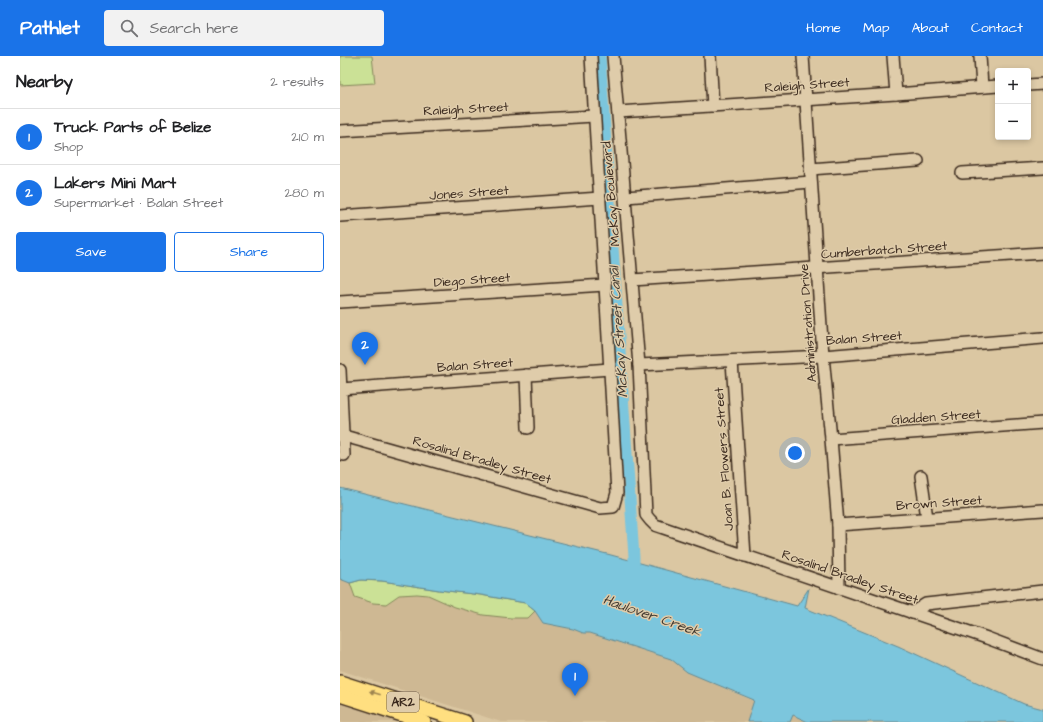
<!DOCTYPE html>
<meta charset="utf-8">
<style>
body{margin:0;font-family:"Architects Daughter",sans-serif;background:#f2f2f2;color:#202124}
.controls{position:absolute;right:12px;top:12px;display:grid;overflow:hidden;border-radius:4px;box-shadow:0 2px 6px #0003}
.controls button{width:36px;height:36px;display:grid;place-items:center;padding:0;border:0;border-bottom:1px solid #e0e0e0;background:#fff;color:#202124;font:20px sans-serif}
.you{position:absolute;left:455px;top:397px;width:14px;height:14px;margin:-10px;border:3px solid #fff;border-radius:50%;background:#1a73e8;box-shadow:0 0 0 6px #1a73e833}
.badge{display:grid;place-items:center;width:26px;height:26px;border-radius:50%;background:#1a73e8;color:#fff;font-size:13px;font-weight:700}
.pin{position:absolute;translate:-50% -33px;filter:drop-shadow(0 1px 2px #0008)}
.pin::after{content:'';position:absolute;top:21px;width:14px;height:12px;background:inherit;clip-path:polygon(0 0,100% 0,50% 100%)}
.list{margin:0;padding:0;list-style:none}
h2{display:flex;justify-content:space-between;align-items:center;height:52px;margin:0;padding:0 16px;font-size:17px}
h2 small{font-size:13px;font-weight:400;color:#757577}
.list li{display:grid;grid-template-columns:26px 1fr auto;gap:12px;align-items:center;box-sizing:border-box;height:56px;padding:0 16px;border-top:1px solid #e0e0e0}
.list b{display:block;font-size:15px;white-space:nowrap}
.list p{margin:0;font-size:13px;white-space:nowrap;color:#757577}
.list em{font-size:13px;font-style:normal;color:#757577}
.actions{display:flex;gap:8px;padding:12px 16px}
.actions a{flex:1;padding:9px 0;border:1px solid #1a73e8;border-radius:4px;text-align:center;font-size:14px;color:#1a73e8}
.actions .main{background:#1a73e8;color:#fff}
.icon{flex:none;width:22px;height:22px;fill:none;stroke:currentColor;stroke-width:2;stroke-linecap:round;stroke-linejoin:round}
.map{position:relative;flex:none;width:703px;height:666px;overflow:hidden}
header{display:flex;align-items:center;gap:24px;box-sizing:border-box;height:56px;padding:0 20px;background:#1a73e8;color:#fff}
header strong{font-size:19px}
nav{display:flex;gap:22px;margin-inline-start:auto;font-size:14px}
.search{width:280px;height:36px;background:#f2f2f2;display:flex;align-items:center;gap:10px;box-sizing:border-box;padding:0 14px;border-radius:4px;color:#757577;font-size:15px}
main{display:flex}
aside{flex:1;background:#fff}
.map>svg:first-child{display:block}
.built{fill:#ceb893}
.green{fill:#cbe196;stroke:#83865a}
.water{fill:#7cc6dd;stroke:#628891}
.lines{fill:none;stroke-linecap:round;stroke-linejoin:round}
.canal{stroke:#7cc6dd;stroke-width:11}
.minor-casing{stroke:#3b2a1e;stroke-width:14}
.major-casing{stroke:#3b2a1e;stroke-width:16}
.minor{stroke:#dfccaa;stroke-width:11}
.major{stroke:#ffdf80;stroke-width:13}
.oneway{fill:#9d844f}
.labels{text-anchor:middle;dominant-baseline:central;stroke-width:3;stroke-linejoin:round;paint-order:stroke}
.shield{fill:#dfccaa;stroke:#6c5b48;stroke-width:1}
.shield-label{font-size:12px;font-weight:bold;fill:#3b2a1e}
.street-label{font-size:13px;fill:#3b2a1e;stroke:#dfccaa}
.water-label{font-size:14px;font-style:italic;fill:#423a31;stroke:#dfccaa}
</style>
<header>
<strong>Pathlet</strong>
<div class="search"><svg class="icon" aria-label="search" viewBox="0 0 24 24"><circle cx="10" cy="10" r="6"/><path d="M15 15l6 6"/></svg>Search here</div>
<nav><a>Home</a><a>Map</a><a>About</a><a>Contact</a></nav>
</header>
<main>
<aside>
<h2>Nearby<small>2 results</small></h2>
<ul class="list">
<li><span class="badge">1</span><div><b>Truck Parts of Belize</b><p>Shop</p></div><em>210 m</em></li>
<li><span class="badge">2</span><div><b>Lakers Mini Mart</b><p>Supermarket · Balan Street</p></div><em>280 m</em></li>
</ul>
<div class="actions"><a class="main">Save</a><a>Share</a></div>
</aside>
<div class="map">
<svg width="703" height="666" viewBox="0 0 703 666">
<rect width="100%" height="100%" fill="#dbc7a2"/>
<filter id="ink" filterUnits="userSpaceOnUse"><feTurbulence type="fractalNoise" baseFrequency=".025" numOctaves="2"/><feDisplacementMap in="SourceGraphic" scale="8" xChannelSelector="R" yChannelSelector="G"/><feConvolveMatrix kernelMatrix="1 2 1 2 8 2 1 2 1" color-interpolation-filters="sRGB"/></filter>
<g filter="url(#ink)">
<g class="built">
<polygon points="0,523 10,527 15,541 46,548 59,539 77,538 88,539 115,551 188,562 195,555 203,567 233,573 243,577 250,577 331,603 347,616 414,645 407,666 161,666 0,614"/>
<polygon points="0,646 61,666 0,666"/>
<polygon points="453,659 468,666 450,666"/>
</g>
<g class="green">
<polygon points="0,0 32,0 35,27 0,29"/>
<polygon points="21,524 42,525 99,534 141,539 185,547 195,555 188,562 171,562 143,559 115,551 88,539 77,538 59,539 46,548 33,547 15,541 10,527"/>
</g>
<polygon class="water" points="0,432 271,499 457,550 469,532 465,552 558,590 684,648 703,653 703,666 468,666 453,659 450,666 407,666 414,644 347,616 331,603 250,577 243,577 233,573 203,567 195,555 185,547 141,539 99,534 42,525 21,524 10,527 0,523"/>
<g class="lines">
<polyline class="canal" points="260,0 294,501 294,511 291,520"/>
<defs>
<g id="minor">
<polyline points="273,0 299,309 306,459 310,464 315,469 647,582 703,603"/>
<polyline points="370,0 373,50"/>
<polyline points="463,0 483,300 491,383 498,469 499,532"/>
<polyline points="553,0 556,38"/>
<polyline points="640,0 642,31"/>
<polyline points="688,29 703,28"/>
<polyline points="278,56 556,38 658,30"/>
<polyline points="0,75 254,60"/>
<polyline points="470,113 578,105"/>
<polyline points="622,117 703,112"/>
<polyline points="286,141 471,126"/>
<polyline points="0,160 260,142"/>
<polyline points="292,224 703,197"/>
<polyline points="0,246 265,229"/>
<polyline points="392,305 405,500"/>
<polyline points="299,309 483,300 703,282"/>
<polyline points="0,314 4,399"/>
<polyline points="186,319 188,372"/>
<polyline points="1,333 270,313"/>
<polyline points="4,380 260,452 273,451 277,437 265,229 251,0"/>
<polyline points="491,383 703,367"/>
<polyline points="581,420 587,462"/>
<polyline points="498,469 703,454"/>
<polyline points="572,557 586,548 703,535"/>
</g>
<g id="major">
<polyline points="0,626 125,666"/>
<polyline points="0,639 84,666"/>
</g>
</defs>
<use href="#minor" class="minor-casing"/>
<use href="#major" class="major-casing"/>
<use href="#minor" class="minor"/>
<use href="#major" class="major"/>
</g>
<defs><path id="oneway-solid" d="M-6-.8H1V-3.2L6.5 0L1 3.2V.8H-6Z"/></defs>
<use class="oneway" href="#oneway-solid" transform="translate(35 637) rotate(-162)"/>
</g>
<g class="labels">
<rect class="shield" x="47" y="636" width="32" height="20" rx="3"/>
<g class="shield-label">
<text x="63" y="646">AR2</text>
</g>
<g class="street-label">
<text transform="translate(467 29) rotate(-4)">Raleigh Street</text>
<text transform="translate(126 53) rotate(-3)">Raleigh Street</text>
<text transform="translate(129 137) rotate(-4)">Jones Street</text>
<text transform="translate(271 138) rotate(-95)">McKay Boulevard</text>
<text transform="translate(544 194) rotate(-4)">Cumberbatch Street</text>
<text transform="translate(132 224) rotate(-4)">Diego Street</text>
<text transform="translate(468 267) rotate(-94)">Administration Drive</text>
<text transform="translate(524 282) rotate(-4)">Balan Street</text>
<text transform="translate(135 309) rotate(-4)">Balan Street</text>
<text transform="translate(596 361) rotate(-4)">Gladden Street</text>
<text transform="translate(384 403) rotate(-94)">Joan B. Flowers Street</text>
<text transform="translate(142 404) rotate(16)">Rosalind Bradley Street</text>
<text transform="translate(599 447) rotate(-4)">Brown Street</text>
<text transform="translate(510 521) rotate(19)">Rosalind Bradley Street</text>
</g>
<g class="water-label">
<text transform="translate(279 276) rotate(-94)">McKay Street Canal</text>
<text transform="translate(312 560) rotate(19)">Haulover Creek</text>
</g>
</g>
</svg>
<div class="controls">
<button>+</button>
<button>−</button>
</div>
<div class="you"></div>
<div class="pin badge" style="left:235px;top:640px">1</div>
<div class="pin badge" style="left:25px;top:309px">2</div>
</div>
</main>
